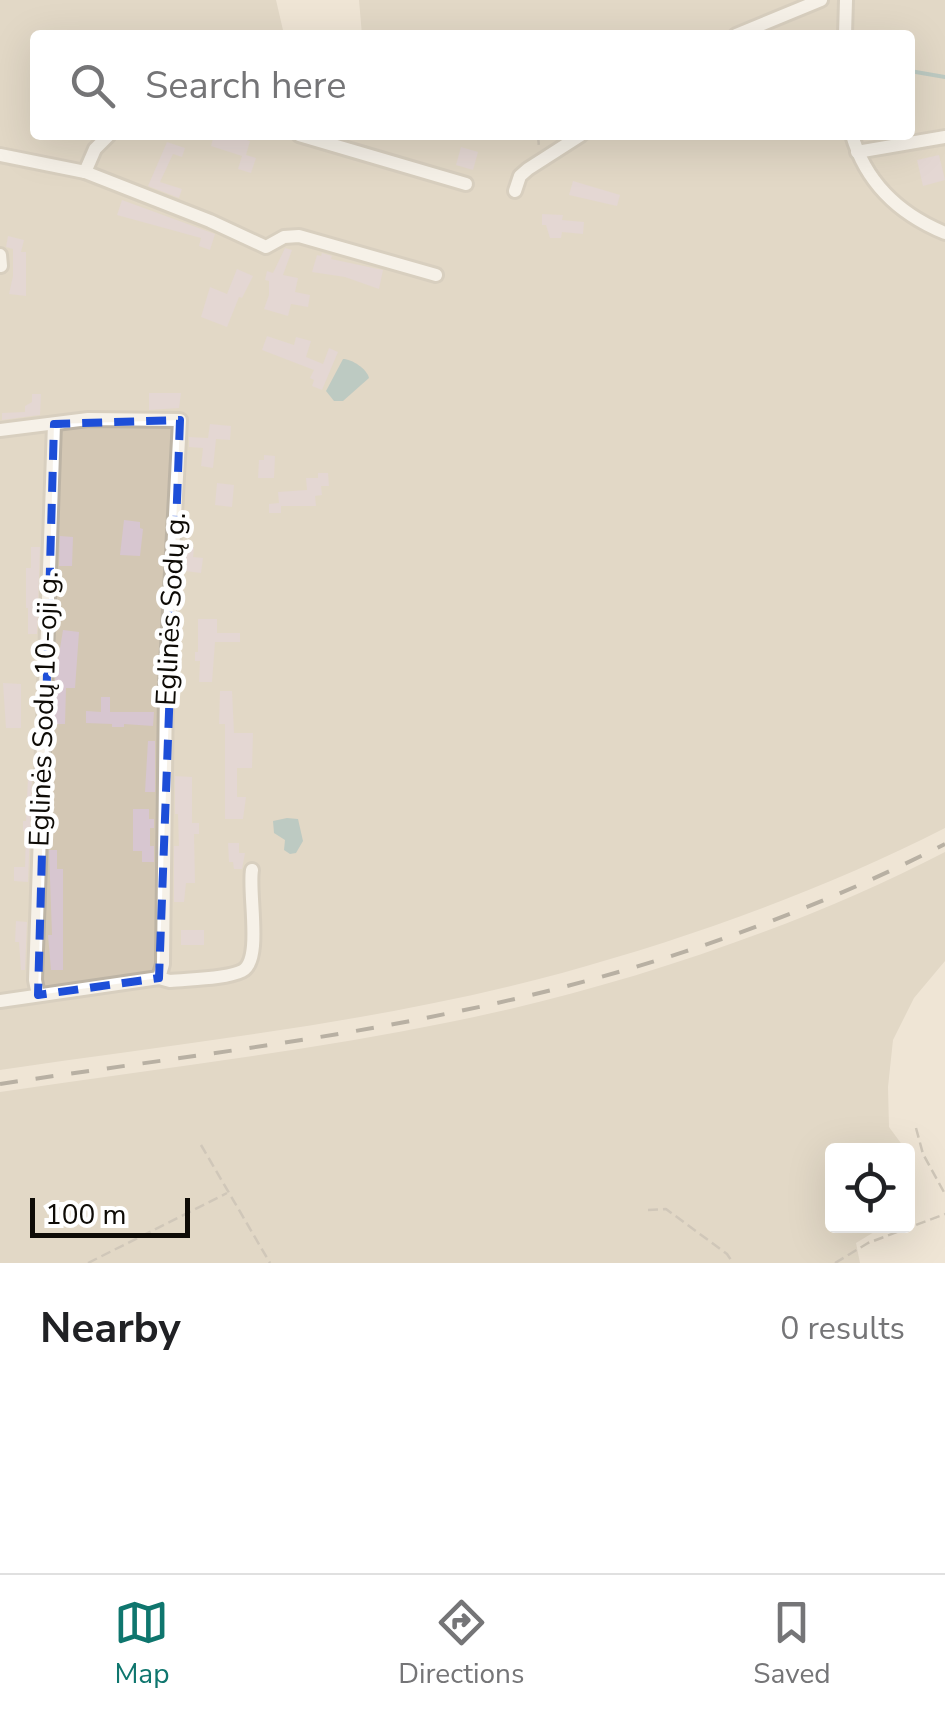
<!DOCTYPE html>
<meta charset="utf-8">
<style>
body{margin:0;font-family:"Nunito Sans",sans-serif;background:#f2f2f2;color:#202124}
.controls{position:absolute;right:30px;bottom:30px;display:grid;overflow:hidden;border-radius:10px;box-shadow:0 10px 40px #0002}
.controls button{width:90px;height:90px;display:grid;place-items:center;padding:0;border:0;border-bottom:2px solid #e0e0e0;background:#fff;color:#202124;font:50px sans-serif}
.scale{position:absolute;left:30px;bottom:25px;width:160px;box-sizing:border-box;padding-left:10px;border:5px solid #0e0b06;border-top:0;font-size:28px;line-height:35px;white-space:nowrap;color:#0e0b06;-webkit-text-stroke:8px #fff;paint-order:stroke}
.list{margin:0;padding:0;list-style:none}
h2{display:flex;justify-content:space-between;align-items:center;height:130px;margin:0;padding:0 40px;font-size:42px}
h2 small{font-size:32px;font-weight:400;color:#757577}
.icon{flex:none;width:55px;height:55px;fill:none;stroke:currentColor;stroke-width:2;stroke-linecap:round;stroke-linejoin:round}
.map{position:relative;flex:none;width:945px;height:1263px;overflow:hidden}
.search{position:absolute;background:#fff;box-shadow:0 10px 40px #0002;left:30px;right:30px;top:30px;height:110px;display:flex;align-items:center;gap:25px;box-sizing:border-box;padding:0 35px;border-radius:10px;color:#757577;font-size:38px}
.sheet{height:310px;background:#fff}
nav{display:flex;justify-content:space-around;align-items:center;box-sizing:border-box;height:140px;border-top:2px solid #e0e0e0;background:#fff;font-size:28px;color:#757577}
nav a{display:grid;justify-items:center;gap:5px}
nav .on{color:#0f766e}
.map>svg:first-child{display:block}
.green{fill:#d3c7b4}
.water{fill:#82a9aa}
.lines{fill:none;stroke-linecap:round;stroke-linejoin:round}
.stream{stroke:#82a9aa;stroke-width:4}
.building{fill:#d7c6d0}
.minor-casing{stroke:#bdb4a5;stroke-width:18}
.path{stroke:#aba397;stroke-width:2.5;stroke-dasharray:10 5;stroke-linecap:butt}
.minor{stroke:#fff;stroke-width:12}
.rail{stroke:#767066;stroke-width:4;stroke-dasharray:18 18;stroke-linecap:butt}
.marked{fill:none;stroke:#1d4ed8;stroke-width:8;stroke-dasharray:20 12;stroke-linejoin:round}
.labels{text-anchor:middle;dominant-baseline:central;stroke-width:9;stroke-linejoin:round;paint-order:stroke}
.street-label{font-size:28px;fill:#0e0b06;stroke:#fff}
</style>
<div class="map">
<svg width="945" height="1263" viewBox="0 0 945 1263">
<rect width="100%" height="100%" fill="#efe5d6"/>
<g class="green">
<path d="M0 0H276L283 30 288 35H35V135H910V35H362L359 0H945V828C823 890 693 937 562 973 379 1023 187 1042 0 1070Z"/>
<path d="M945 852V961L914 998 893 1040 888 1087 889 1127 906 1150H832V1226H884L856 1243 860 1263H0V1092C150 1070 302 1052 450 1022 612 990 799 928 945 852Z"/>
</g>
<g class="water">
<path d="M343 359C352 359 367 369 369 378L343 401H334L326 391Z"/>
<polygon points="287,818 298,819 303,841 296,853 290,854 284,850 285,840 274,833 273,821"/>
</g>
<g class="lines">
<polyline class="stream" points="910,71 945,77"/>
</g>
<g class="building">
<polygon points="214,135 231,135 250,141 246,155 256,158 251,173 238,169 242,156 211,146"/>
<polygon points="167,142 185,148 182,157 173,154 160,182 182,189 179,198 148,186"/>
<polygon points="461,147 478,152 473,170 456,165"/>
<polygon points="939,155 945,180 923,186 917,160"/>
<polygon points="573,181 620,195 617,206 569,195"/>
<polygon points="122,200 215,234 210,250 199,246 201,238 117,215"/>
<polygon points="542,214 563,215 562,220 584,222 583,234 562,232 561,238 550,238 546,225 542,225"/>
<polygon points="8,236 24,240 21,252 26,252 26,296 9,294 13,276 13,249 6,247"/>
<polygon points="285,248 292,250 283,275 298,278 295,292 310,295 308,307 291,304 288,316 264,309 269,295 269,281 265,280 267,271 273,273"/>
<polygon points="322,253 332,256 331,259 383,270 379,289 345,277 312,272 317,255 321,256"/>
<polygon points="237,269 253,276 242,298 239,297 227,327 201,317 210,287 227,294"/>
<polygon points="267,336 294,345 296,337 311,341 306,357 323,364 329,348 338,352 322,390 312,386 314,380 310,378 314,370 262,350"/>
<polygon points="149,393 181,393 179,408 149,410"/>
<polygon points="32,394 41,394 40,415 2,420 2,413 25,412 25,406 32,402"/>
<polygon points="210,424 231,426 230,440 216,439 213,468 201,466 203,448 189,447 189,437 208,438"/>
<polygon points="264,455 275,456 274,478 258,478 259,460 264,460"/>
<polygon points="318,473 328,473 329,486 321,486 322,495 315,496 316,506 281,506 281,513 269,513 269,504 279,503 278,492 307,490 306,478 318,478"/>
<polygon points="217,483 234,485 232,507 215,505"/>
<polygon points="124,520 140,522 140,528 143,529 140,556 120,555"/>
<polygon points="60,536 73,537 72,566 59,566"/>
<polygon points="183,546 194,548 193,557 203,558 201,573 185,571"/>
<polygon points="31,547 40,547 37,634 28,634 28,608 26,608 26,568 31,568"/>
<polygon points="198,619 217,619 217,633 240,633 240,642 215,642 212,682 199,682 200,661 195,661 195,652 198,652"/>
<polygon points="63,630 79,632 75,688 66,688 65,724 54,724 55,679"/>
<polygon points="3,683 21,684 21,728 6,728"/>
<polygon points="220,691 232,691 234,733 253,733 252,768 237,768 237,797 246,797 243,819 225,819 225,724 219,724"/>
<polygon points="101,697 110,697 110,712 154,712 153,726 124,724 124,727 112,727 112,724 86,723 86,711 101,712"/>
<polygon points="148,741 155,741 155,792 145,792"/>
<polygon points="175,776 192,777 192,823 199,823 199,834 194,834 195,883 186,883 184,902 174,902 174,846 179,846 178,814 175,814"/>
<polygon points="28,778 32,778 28,882 14,881 14,867 25,867 26,831 23,831 23,821 26,821"/>
<polygon points="133,809 149,809 149,819 154,819 154,828 150,828 150,846 154,846 154,862 142,862 142,851 133,851"/>
<polygon points="228,843 239,843 239,853 245,853 242,869 234,869 233,862 229,862"/>
<polygon points="49,850 57,850 57,869 63,869 63,970 51,970 48,935 52,935"/>
<polygon points="16,921 27,922 25,970 21,970 19,942 15,942"/>
<rect x="181" y="930" width="23" height="15"/>
</g>
<g class="lines">
<defs>
<g id="minor">
<polyline points="736,35 821,0"/>
<polyline points="845,35 846,0"/>
<polyline points="299,135 466,184"/>
<path d="M852 135C866 183 899 214 945 233"/>
<polyline points="857,152 945,137"/>
<polyline points="0,155 85,172 210,221 266,247 284,237 299,236 436,275"/>
<polyline points="85,172 95,149 109,135"/>
<polyline points="515,191 520,176 528,169 581,135"/>
<polyline points="0,255 1,266"/>
<polyline points="0,430 88,419 180,420 166,685 163,964 159,978"/>
<polyline points="38,995 35,980 54,424"/>
<path d="M0 1001 159 978 170 981C188 979 226 979 242 971 263 961 248 893 252 870"/>
</g>
</defs>
<use href="#minor" class="minor-casing"/>
<g class="path">
<polyline points="536,31 536,35"/>
<polyline points="538,135 539,148"/>
<polyline points="916,1128 923,1154 945,1194"/>
<polyline points="201,1145 270,1263"/>
<polyline points="648,1210 666,1209 727,1254 733,1263"/>
<polyline points="88,1263 227,1193"/>
<polyline points="835,1263 868,1243 945,1214"/>
</g>
<use href="#minor" class="minor"/>
<path class="rail" d="M0 1084C150 1061 302 1044 450 1013 620 979 791 923 945 844"/>
</g>
<path d="M0 0H945V1263H0ZM180 420 159 978 38 995 54 424Z" fill="#efe5d6" fill-opacity=".55" fill-rule="evenodd"/>
<path class="marked" d="M180 420 159 978 38 995 54 424Z"/>
<g class="labels">
<g class="street-label">
<text transform="translate(171 609) rotate(-87)">Eglinės Sodų g.</text>
<text transform="translate(44 709) rotate(-88)">Eglinės Sodų 10-oji g.</text>
</g>
</g>
</svg>
<div class="controls">
<button><svg class="icon" aria-label="locate" viewBox="0 0 24 24"><circle cx="12" cy="12" r="6"/><path d="M12 2v4M12 18v4M2 12h4M18 12h4"/></svg></button>
</div>
<div class="scale">100 m</div>
<div class="search"><svg class="icon" aria-label="search" viewBox="0 0 24 24"><circle cx="10" cy="10" r="6"/><path d="M15 15l6 6"/></svg>Search here</div>
</div>
<section class="sheet">
<h2>Nearby<small>0 results</small></h2>
<ul class="list">
</ul>
</section>
<nav>
<a class="on"><svg class="icon" aria-label="map" viewBox="0 0 24 24"><path d="M3 6l6-2 6 2 6-2v14l-6 2-6-2-6 2zM9 4v14M15 6v14"/></svg>Map</a>
<a><svg class="icon" aria-label="directions" viewBox="0 0 24 24"><path d="M12 3l9 9-9 9-9-9zM9 14v-3h6M13 9l2 2-2 2"/></svg>Directions</a>
<a><svg class="icon" aria-label="saved" viewBox="0 0 24 24"><path d="M7 4h10v16l-5-4-5 4z"/></svg>Saved</a>
</nav>
